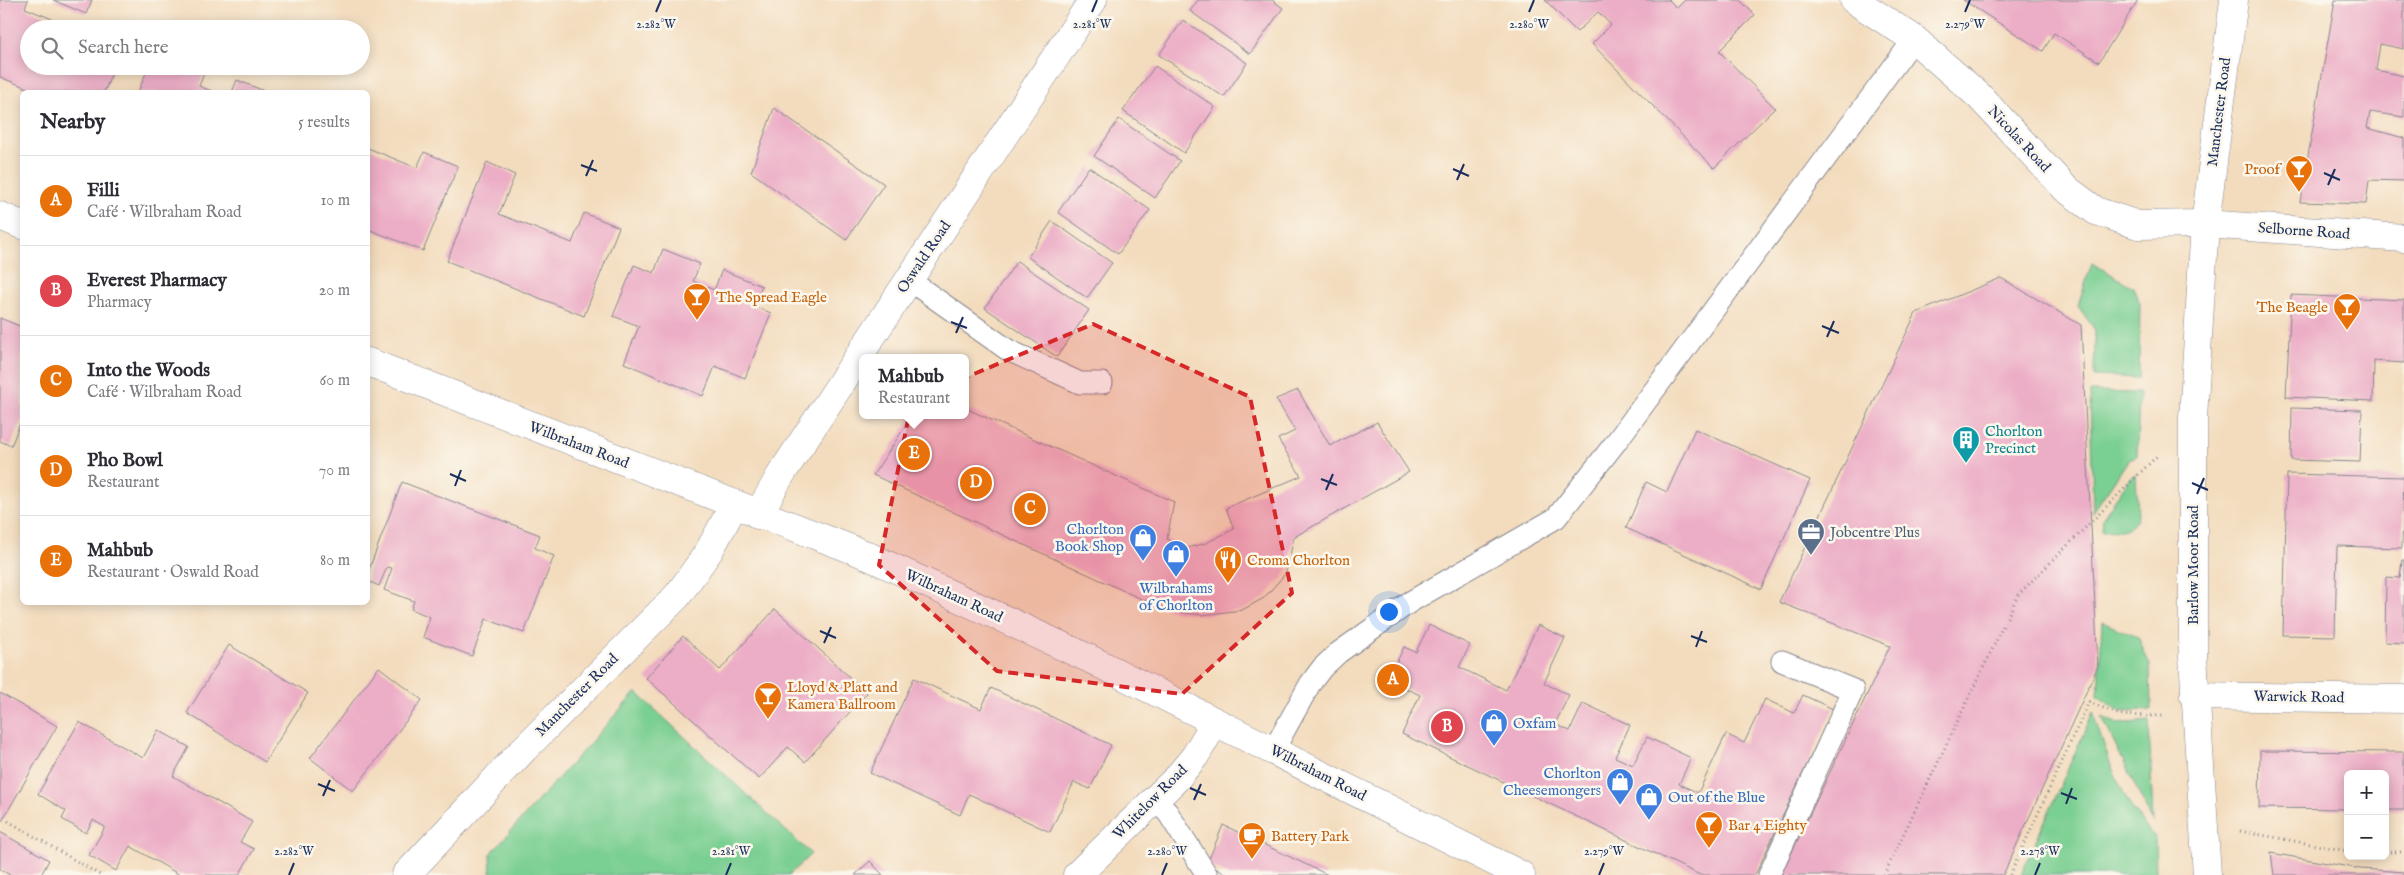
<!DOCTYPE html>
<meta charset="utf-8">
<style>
body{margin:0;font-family:"IM FELL English",serif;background:#f2f2f3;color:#2b2b33}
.controls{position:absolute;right:15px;bottom:15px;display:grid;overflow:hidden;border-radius:8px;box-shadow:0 2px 12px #0003}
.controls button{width:45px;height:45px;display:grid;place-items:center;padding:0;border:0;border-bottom:1px solid #e1e1e2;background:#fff;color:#2b2b33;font:25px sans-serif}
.you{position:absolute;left:1388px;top:611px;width:18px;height:18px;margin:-12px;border:4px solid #fff;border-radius:50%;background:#1a73e8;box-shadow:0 0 0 8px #1a73e833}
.badge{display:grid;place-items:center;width:32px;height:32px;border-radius:50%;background:#b5179e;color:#fff;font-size:16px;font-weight:700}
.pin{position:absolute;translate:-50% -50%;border:2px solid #fff;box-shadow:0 1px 5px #0006}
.popup{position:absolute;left:859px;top:354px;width:110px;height:65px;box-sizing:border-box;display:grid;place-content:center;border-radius:8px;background:#fff;filter:drop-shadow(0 1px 4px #0005);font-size:16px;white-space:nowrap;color:#7c7c81}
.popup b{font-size:19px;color:#2b2b33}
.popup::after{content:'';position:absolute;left:50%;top:100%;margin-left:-10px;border:10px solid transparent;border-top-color:#fff}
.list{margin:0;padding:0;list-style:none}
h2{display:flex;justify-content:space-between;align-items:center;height:65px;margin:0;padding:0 20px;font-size:21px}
h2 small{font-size:16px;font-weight:400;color:#7c7c81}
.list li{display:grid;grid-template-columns:32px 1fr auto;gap:15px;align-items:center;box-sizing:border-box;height:90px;padding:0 20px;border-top:1px solid #e1e1e2}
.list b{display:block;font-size:19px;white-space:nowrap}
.list p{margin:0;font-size:16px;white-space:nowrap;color:#7c7c81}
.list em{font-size:16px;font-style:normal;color:#7c7c81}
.icon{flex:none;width:28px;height:28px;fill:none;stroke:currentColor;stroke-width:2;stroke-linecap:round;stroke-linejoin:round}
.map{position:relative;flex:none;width:2404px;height:875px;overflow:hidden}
.search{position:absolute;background:#fff;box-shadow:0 2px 12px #0003;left:20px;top:20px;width:350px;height:55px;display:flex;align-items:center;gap:12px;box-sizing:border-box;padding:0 18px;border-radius:28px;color:#7c7c81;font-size:19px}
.panel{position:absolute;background:#fff;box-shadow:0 2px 12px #0003;left:20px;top:90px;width:350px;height:515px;border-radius:8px}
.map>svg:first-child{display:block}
.green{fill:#7acf92;stroke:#4a7f78}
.building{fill:#ecadc6}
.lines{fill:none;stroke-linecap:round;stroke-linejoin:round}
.service-casing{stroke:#87868e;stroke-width:23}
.minor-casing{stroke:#87868e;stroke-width:29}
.secondary-casing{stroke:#87868e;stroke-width:29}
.trunk-casing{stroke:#87868e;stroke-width:29}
.path{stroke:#87868e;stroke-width:3;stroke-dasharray:1 4;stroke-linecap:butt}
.service{stroke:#fff;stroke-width:21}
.minor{stroke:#fff;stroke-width:28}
.secondary{stroke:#fff;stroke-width:28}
.trunk{stroke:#fff;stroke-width:28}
.marked{fill:#d62828;fill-opacity:0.2;stroke:#d62828;stroke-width:4;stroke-dasharray:10 6;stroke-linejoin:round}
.ticks{fill:none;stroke:#1b2f5e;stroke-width:2}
.labels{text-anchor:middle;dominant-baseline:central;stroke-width:5;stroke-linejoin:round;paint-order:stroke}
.street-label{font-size:15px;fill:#1b2f5e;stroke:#fbf7ec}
.food-label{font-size:15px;fill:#c56008;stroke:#fbf7ec;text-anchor:start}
.culture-label{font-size:15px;fill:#0d838f;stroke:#fbf7ec;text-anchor:start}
.shop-label{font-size:15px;fill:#366cbe;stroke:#fbf7ec;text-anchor:end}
.service-label{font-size:15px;fill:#4e5e75;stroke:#fbf7ec;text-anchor:start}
.ticks-label{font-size:12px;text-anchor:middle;fill:#1b2f5e;stroke:#fbf7ec;stroke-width:5;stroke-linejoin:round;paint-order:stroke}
</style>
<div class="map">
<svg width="2404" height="875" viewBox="0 0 2404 875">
<rect width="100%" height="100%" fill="#fbf7ec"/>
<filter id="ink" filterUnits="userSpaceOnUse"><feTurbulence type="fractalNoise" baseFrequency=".02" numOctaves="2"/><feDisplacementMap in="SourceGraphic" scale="10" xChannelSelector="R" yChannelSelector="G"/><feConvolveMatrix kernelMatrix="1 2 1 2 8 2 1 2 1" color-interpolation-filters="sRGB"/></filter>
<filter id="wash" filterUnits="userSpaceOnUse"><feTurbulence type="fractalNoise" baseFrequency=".0096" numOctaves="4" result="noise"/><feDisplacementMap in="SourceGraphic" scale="20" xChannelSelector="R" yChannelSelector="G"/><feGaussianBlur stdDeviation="1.12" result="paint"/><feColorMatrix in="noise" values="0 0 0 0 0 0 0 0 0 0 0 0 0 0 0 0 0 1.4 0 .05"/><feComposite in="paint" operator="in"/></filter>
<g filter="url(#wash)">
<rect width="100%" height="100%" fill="#f3dcbd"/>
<g class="green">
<polygon points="2092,263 2133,287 2140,303 2139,378 2094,376 2095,330 2078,306"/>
<polygon points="2090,392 2139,393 2137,456 2129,459 2093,512"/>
<path d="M2136 474 2138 516C2132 533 2117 530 2102 531L2103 518 2129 479Z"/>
<polygon points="2102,622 2138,637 2150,665 2151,710 2119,711 2098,696"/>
<polygon points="636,692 811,854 789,875 491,875 490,854"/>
<path d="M2093 712C2105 752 2124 808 2155 837L2156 875H2021Z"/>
<polygon points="2102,717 2118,724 2149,721 2153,823"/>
</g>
<g id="blocks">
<g class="building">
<polygon points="0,0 28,0 25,8 52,19 48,29 29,29 29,66 115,66 104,92 37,92 0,77"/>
<polygon points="53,0 92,0 86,14"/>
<polygon points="1198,0 1272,0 1283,8 1250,54 1190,11"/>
<polygon points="1545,0 1669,0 1677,8 1685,0 1740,0 1755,15 1719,51 1775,108 1714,168 1592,44 1611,25 1598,12 1577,32"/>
<polygon points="1963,0 2138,0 2099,62 2054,33 2043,51"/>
<polygon points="2335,0 2404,0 2404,49 2380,44 2376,70 2404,76 2404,117 2370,112 2367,128 2404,138 2404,181 2369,180 2366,204 2300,202"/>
<polygon points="1183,20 1247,63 1224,97 1159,55"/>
<polygon points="149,66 159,70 160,66 207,66 199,86 214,92 138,92"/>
<polygon points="1155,66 1215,107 1184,153 1123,111"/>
<polygon points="237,80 267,92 232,92"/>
<polygon points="774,108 884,184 846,240 751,172"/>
<polygon points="1119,119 1180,161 1155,198 1094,156"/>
<polygon points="368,148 417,168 424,152 458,166 423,251 368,229"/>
<polygon points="487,162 515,175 499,214 572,243 584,213 619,227 584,316 447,261"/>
<polygon points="1089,167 1150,210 1118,254 1058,212"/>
<polygon points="1052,221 1112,263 1087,298 1028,257"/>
<polygon points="663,249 700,264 693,281 714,290 722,270 762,286 753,306 771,313 745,378 715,366 703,396 624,363 639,326 613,316 634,265 654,273"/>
<polygon points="1017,261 1089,310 1057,357 985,308"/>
<polygon points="2001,278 2081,325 2098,666 2003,875 1781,875 1890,646 1779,602 1916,313"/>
<polygon points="2291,295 2404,300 2404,363 2374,361 2373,401 2286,397"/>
<polygon points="0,318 22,327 22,419 11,446 0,441"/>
<polygon points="1298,390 1330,446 1377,422 1409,472 1294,537 1286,573 1264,598 1242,610 1202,615 1177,612 1150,603 873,475 913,415 965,415 965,408 1174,502 1167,539 1183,549 1206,543 1234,529 1226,508 1301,476 1278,439 1295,431 1276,399"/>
<polygon points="2292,408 2362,410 2360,462 2291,460"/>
<polygon points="1695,429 1810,480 1761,589 1626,528 1646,482 1667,492"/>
<polygon points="2287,474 2404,477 2402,548 2337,546 2335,636 2283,635"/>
<polygon points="402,482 540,535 535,548 554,556 524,633 486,619 472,656 423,637 430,617 411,609 414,601 384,590 392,568 387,567 379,586 368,581 368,572"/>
<polygon points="2402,560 2404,560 2404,643 2385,642 2386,577 2400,578"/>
<polygon points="775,609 867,693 805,762 788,747 759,779 646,678 683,636 720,670"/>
<polygon points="1429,625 1470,645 1459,667 1506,690 1538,625 1565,638 1544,683 1569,695 1555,724 1570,731 1583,703 1630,725 1615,757 1633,765 1647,737 1691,758 1679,784 1698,793 1726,734 1744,743 1765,699 1794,713 1803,695 1833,709 1755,875 1700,875 1402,734 1420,695 1388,680 1404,647 1416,652"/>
<polygon points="229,645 308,693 265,762 187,713"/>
<polygon points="379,667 422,700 353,791 310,758"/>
<polygon points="914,678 981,709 991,688 1111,745 1090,789 1074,782 1050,832 969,794 960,815 870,773"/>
<polygon points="0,693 57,726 2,821 0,820"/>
<polygon points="79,722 143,758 158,730 189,747 173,776 252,822 240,842 254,849 239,875 180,875 130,846 116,871 89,855 105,827 93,820 86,833 62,819 66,811 38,794"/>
<polygon points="2260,751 2404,752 2404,810 2385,810 2385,774 2348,774 2348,809 2259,808"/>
<polygon points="1223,825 1328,875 1228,875 1207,864"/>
<polygon points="0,832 49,860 41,875 10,875 0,869"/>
<polygon points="2271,853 2361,869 2404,872 2404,875 2274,875"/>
<polygon points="870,861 883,875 855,875"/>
</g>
</g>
</g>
<g filter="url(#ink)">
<use href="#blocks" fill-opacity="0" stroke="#87868e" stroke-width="1"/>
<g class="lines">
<defs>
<g id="service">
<polyline points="909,280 1008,350 1080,383 1102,383"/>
<polyline points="1273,751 1310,684 1322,668 1338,653 1410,602 1556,518 1616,442 1914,39"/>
<polyline points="1155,800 1168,813 1207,875"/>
<polyline points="1769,875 1853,690 1782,661"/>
</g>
<g id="minor">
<polyline points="1854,0 1914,39 1979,96 2065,188 2096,211 2138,225 2205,224 2404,238"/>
<polyline points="758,515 780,476 1093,0"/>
<polyline points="2194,696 2404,699"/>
<polyline points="406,875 524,749 678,595 709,551 734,505"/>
<polyline points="1077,875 1177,778 1195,756 1215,722"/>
</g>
<polyline id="secondary" points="2207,875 2193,656 2193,418 2205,224 2234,0"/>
<g id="trunk">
<polyline points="0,216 22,225"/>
<polyline points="368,362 864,554 1090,659 1521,875"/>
</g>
</defs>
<use href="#service" class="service-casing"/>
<use href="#minor" class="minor-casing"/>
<use href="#secondary" class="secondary-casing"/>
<use href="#trunk" class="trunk-casing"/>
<g class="path">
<polyline points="8,821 100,875"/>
<polyline points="2240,831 2348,851"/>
<polyline points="2385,852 2404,852"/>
<polyline points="1884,875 2018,595 2157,456"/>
<polyline points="2010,875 2089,702 2120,715 2163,716"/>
</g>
<use href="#service" class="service"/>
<use href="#minor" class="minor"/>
<use href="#secondary" class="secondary"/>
<use href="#trunk" class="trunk"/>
</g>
</g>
<path class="marked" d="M1093 324 1250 397 1292 593 1182 694 997 671 879 565 912 400Z"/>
<path class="ticks" d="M656 12 661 0M1092 12 1097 0M1529 12 1534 0M1965 12 1970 0M581 165 597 171M1453 169 1469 176M2324 173 2340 180M586 176 593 160M1457 180 1464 164M2328 185 2335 169M951 322 967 328M1822 326 1839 333M956 333 963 317M1827 337 1834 321M450 474 466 481M1321 479 1337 485M2192 483 2208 490M455 486 461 470M1326 490 1333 474M2197 494 2204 478M820 631 836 638M1691 636 1707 642M824 643 831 627M1696 647 1702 631M318 784 335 791M1190 788 1206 795M2061 793 2077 799M323 796 330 780M1194 800 1201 784M2066 804 2072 788M289 875 294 863M726 875 731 863M1162 875 1167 863M1599 875 1604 863M2035 875 2040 863"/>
<defs>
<symbol id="bar-pin" viewBox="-11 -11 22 30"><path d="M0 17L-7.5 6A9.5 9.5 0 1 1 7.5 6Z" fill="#e8710a" stroke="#fbf7ec"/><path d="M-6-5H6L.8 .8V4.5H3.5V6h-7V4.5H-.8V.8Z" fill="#fff"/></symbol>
<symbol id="building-pin" viewBox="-11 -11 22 30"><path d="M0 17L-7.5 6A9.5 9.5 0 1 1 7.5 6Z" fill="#0f9aa8" stroke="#fbf7ec"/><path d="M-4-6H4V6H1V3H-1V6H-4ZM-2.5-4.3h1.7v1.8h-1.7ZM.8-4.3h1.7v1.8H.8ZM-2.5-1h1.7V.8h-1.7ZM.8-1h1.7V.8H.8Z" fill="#fff"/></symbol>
<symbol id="office-pin" viewBox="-11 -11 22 30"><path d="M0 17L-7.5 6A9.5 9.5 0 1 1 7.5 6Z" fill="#5c6f8a" stroke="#fbf7ec"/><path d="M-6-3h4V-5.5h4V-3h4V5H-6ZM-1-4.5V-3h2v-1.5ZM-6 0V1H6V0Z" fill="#fff"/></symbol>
<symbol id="shop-pin" viewBox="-11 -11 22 30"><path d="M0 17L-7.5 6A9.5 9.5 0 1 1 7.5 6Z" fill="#3f7fe0" stroke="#fbf7ec"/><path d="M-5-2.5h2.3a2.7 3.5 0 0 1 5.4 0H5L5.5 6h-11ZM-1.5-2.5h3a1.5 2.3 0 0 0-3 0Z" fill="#fff"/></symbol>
<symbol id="restaurant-pin" viewBox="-11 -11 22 30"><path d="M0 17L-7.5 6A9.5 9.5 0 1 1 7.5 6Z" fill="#e8710a" stroke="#fbf7ec"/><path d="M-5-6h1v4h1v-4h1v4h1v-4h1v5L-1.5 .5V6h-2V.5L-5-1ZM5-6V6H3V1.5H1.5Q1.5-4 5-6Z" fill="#fff"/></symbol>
<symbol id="cafe-pin" viewBox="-11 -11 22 30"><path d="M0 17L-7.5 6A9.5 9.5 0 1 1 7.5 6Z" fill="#e8710a" stroke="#fbf7ec"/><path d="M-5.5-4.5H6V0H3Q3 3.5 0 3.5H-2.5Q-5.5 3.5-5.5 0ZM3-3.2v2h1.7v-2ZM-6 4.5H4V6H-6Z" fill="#fff"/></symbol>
</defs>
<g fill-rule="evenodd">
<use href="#bar-pin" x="2283" y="153" width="32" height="43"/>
<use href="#bar-pin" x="681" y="281" width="32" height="43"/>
<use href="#bar-pin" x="2331" y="291" width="32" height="43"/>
<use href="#building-pin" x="1950" y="424" width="32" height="43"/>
<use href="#office-pin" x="1795" y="516" width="32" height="43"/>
<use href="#shop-pin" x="1127" y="522" width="32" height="43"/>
<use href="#shop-pin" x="1160" y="538" width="32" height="43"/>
<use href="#restaurant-pin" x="1212" y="544" width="32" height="43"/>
<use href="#bar-pin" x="752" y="680" width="32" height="43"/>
<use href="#shop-pin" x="1478" y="707" width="32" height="43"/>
<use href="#shop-pin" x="1604" y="766" width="32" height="43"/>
<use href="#shop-pin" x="1633" y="781" width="32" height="43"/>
<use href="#bar-pin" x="1693" y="809" width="32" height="43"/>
<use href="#cafe-pin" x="1236" y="820" width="32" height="43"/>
</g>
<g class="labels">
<g class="street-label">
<text transform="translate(2219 112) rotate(-83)">Manchester Road</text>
<text transform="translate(2019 139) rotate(47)">Nicolas Road</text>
<text transform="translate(2304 231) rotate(4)">Selborne Road</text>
<text transform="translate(924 257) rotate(-56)">Oswald Road</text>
<text transform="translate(579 445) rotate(21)">Wilbraham Road</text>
<text transform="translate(2193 565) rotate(-90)">Barlow Moor Road</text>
<text transform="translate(954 596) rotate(25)">Wilbraham Road</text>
<text transform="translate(577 695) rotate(-45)">Manchester Road</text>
<text transform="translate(2299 697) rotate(1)">Warwick Road</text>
<text transform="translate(1318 773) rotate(27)">Wilbraham Road</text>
<text transform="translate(1150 802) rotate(-45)">Whitelow Road</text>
</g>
<g class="food-label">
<text x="2280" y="169" text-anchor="end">Proof</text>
<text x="716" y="297">The Spread Eagle</text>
<text x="2328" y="307" text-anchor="end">The Beagle</text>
<text x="1247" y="560">Croma Chorlton</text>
<text x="787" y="687">Lloyd &amp; Platt and<tspan x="787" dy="17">Kamera Ballroom</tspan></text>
<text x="1728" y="825">Bar 4 Eighty</text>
<text x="1271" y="836">Battery Park</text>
</g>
<g class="culture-label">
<text x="1985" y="431">Chorlton<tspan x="1985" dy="17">Precinct</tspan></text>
</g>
<g class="shop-label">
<text x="1124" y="529">Chorlton<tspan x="1124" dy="17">Book Shop</tspan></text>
<text x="1176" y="588" text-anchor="middle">Wilbrahams<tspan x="1176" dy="17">of Chorlton</tspan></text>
<text x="1513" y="723" text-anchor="start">Oxfam</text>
<text x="1601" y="773">Chorlton<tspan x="1601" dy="17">Cheesemongers</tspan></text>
<text x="1668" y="797" text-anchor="start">Out of the Blue</text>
</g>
<g class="service-label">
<text x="1830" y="532">Jobcentre Plus</text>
</g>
</g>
<g class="ticks-label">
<text x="656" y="28">2.282°W</text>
<text x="1092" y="28">2.281°W</text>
<text x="1529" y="28">2.280°W</text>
<text x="1965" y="28">2.279°W</text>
<text x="294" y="855">2.282°W</text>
<text x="731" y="855">2.281°W</text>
<text x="1167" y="855">2.280°W</text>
<text x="1604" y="855">2.279°W</text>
<text x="2040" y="855">2.278°W</text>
</g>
</svg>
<div class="controls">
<button>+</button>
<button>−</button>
</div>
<div class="you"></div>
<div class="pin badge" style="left:1393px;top:680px;background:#e8710a">A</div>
<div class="pin badge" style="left:1447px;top:727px;background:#e0444e">B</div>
<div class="pin badge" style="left:1030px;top:509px;background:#e8710a">C</div>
<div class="pin badge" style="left:976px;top:483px;background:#e8710a">D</div>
<div class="pin badge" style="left:914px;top:454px;background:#e8710a">E</div>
<div class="popup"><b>Mahbub</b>Restaurant</div>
<div class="search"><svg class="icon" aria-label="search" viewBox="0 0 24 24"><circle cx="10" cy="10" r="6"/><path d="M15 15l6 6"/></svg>Search here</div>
<section class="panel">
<h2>Nearby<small>5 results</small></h2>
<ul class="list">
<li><span class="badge" style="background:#e8710a">A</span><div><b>Filli</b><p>Café · Wilbraham Road</p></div><em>10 m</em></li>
<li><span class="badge" style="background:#e0444e">B</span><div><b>Everest Pharmacy</b><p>Pharmacy</p></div><em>20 m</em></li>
<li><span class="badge" style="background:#e8710a">C</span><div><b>Into the Woods</b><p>Café · Wilbraham Road</p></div><em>60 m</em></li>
<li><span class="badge" style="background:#e8710a">D</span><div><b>Pho Bowl</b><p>Restaurant</p></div><em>70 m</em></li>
<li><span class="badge" style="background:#e8710a">E</span><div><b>Mahbub</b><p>Restaurant · Oswald Road</p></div><em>80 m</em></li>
</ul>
</section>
</div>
